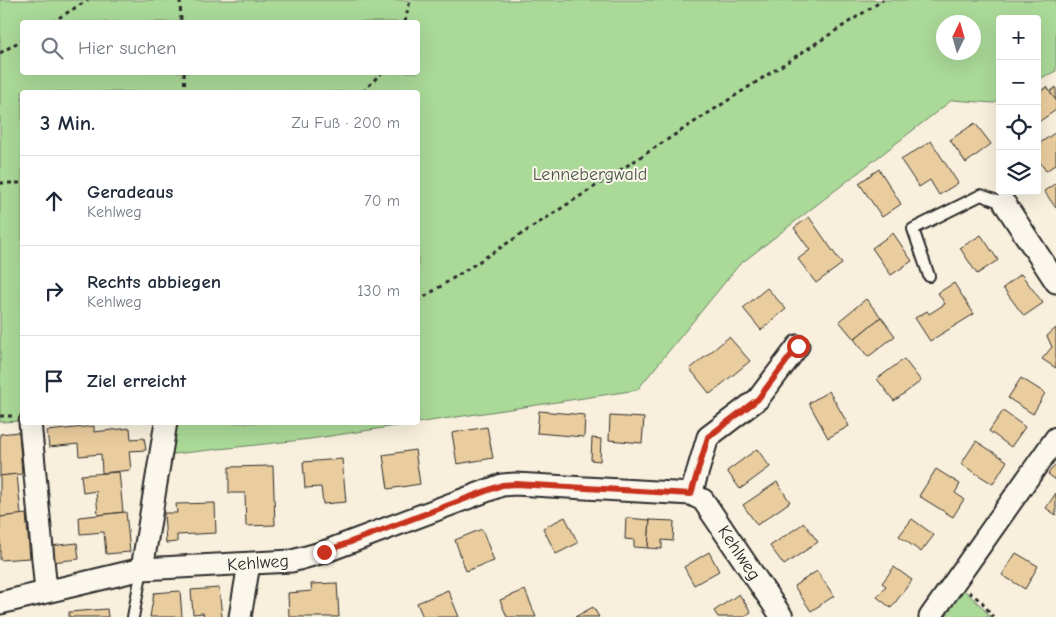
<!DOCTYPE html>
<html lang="de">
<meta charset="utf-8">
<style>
body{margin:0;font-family:"Comic Neue",sans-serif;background:#f2f2f3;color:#1f2937}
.controls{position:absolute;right:15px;top:15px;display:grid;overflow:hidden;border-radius:5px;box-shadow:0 5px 20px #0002}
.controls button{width:45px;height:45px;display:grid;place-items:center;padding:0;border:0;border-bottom:1px solid #e0e1e3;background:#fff;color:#1f2937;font:25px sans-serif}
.compass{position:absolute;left:936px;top:15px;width:45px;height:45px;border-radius:50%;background:#fff;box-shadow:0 5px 20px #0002;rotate:5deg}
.stop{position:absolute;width:15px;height:15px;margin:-11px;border:4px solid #c8321e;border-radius:50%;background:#fff}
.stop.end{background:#c8321e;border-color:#fff;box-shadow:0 1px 5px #0008}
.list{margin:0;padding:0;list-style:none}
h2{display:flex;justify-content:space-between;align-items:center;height:65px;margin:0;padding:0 20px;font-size:21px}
h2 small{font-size:16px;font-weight:400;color:#747a83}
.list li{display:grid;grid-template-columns:32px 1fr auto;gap:15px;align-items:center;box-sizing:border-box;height:90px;padding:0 20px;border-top:1px solid #e0e1e3}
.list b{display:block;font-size:19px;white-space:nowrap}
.list p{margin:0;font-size:16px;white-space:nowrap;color:#747a83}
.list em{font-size:16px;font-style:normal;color:#747a83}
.icon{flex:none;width:28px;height:28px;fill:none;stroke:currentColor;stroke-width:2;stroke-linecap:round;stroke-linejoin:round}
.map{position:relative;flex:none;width:1056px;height:617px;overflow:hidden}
.search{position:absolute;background:#fff;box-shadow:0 5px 20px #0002;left:20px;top:20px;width:400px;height:55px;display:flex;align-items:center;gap:12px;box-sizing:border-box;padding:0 18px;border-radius:5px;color:#747a83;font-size:19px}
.panel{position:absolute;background:#fff;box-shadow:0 5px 20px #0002;left:20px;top:90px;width:400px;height:335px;border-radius:5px}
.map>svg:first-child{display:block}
.green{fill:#aad998;stroke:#6a8262;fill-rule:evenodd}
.building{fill:#eacd9e;stroke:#2b2b2b}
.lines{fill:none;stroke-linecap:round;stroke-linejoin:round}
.service-casing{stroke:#2b2b2b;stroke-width:14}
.minor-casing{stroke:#2b2b2b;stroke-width:25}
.path{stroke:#2b2b2b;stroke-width:3;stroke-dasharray:4 4;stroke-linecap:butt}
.service{stroke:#fbf7ec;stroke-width:10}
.minor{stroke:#fbf7ec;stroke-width:21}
.route{stroke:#c8321e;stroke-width:6}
.labels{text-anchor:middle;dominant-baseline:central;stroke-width:4;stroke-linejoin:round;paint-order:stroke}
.park-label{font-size:18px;fill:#4b5646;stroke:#fbf7ec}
.street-label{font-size:18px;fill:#2b2b2b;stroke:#fbf7ec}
</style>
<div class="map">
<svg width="1056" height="617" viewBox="0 0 1056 617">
<rect width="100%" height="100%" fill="#f8efdc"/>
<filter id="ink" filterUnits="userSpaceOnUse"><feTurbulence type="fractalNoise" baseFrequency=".02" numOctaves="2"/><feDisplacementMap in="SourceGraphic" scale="10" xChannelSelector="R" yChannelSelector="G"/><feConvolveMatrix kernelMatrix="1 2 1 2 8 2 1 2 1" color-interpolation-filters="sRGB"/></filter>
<g filter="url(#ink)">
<g class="green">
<path d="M0 0H1056V71L1037 80V19H1000V100L994 103 952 100 739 265 637 390 310 439 156 456 158 423 418 422V92H22V421L0 422ZM22 22H418V72H22ZM944 22H974V52H944Z"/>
<polygon points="963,589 983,608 990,617 943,617"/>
</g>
<g class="building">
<polygon points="1047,87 1056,100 1056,110 1037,123 1037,94"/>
<polygon points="1056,87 1056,100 1050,92"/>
<polygon points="975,123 991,144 966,163 950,140"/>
<polygon points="1056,132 1056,164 1046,171 1037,158 1037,145"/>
<polygon points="931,141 958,183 939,195 930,180 919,187 901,160"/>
<polygon points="879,169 901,204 882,217 859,183"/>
<polygon points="1056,183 1056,208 1044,191"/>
<polygon points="809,217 842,264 816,283 798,259 810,250 794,228"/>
<polygon points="893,233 912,261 891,275 872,248"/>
<polygon points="981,235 998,260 977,274 960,248"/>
<polygon points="1021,274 1043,303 1024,316 1003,288"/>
<polygon points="954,283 974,314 930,341 915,318 927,311 929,314 945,304 938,293"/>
<polygon points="767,288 786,309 761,330 743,308"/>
<polygon points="866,299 881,317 854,339 839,321"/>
<polygon points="881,317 895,336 868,357 854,339"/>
<polygon points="1056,328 1056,368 1042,359 1052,347 1047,336"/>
<polygon points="729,337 750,361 710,394 690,369"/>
<polygon points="904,359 921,381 894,401 877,379"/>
<polygon points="1021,378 1045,393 1033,414 1008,398"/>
<polygon points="829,391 849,426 828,438 809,403"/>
<polygon points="539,411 585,415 584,437 537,433"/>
<polygon points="1003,411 1025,427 1011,447 989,431"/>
<polygon points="610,416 644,418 642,443 609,440"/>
<polygon points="94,426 94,432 130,428 131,439 144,438 146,450 129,451 131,470 102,473 101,454 79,456 78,444 49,447 47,431"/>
<polygon points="487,427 493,458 457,464 452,433"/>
<polygon points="19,432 22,474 0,476 0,434"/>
<polygon points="592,438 601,439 600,461 591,460"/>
<polygon points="976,441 1007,461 993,484 961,464"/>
<polygon points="757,449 770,467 740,489 727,471"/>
<polygon points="415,450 420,484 388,489 383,455"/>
<polygon points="342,459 346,502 323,504 321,487 305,488 303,462"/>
<polygon points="1056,464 1056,480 1048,474"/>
<polygon points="273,466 275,525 246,526 245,493 229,493 229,467"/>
<polygon points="936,469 960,484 955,493 964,499 953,517 919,496"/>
<polygon points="119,472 123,512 98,515 96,491 83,493 81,475"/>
<polygon points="17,474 21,515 0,517 0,476"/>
<polygon points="777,482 790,502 757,525 743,505"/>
<polygon points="1056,493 1056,515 1046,508"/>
<polygon points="215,503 216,533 177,535 177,542 166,543 164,513 177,513 176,504"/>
<polygon points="126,512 130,552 106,554 104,532 80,534 79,517"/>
<polygon points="26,514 30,558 0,560 0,517"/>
<polygon points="565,517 578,543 556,554 543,528"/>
<polygon points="626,518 650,520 648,548 634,547 634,540 625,539"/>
<polygon points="912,519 934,535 921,552 899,536"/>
<polygon points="650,520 674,521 673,541 662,540 662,549 648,548"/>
<polygon points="804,523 818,542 784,565 770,546"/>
<polygon points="482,529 494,561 466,571 455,540"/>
<polygon points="77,543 79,559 51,562 50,546"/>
<polygon points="709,552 719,571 694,585 684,567"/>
<polygon points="1016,553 1038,566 1025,589 1002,575"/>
<polygon points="894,567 912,580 891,608 877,597 886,586 882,583"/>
<polygon points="817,571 834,596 811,611 794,586"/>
<polygon points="337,583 339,617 289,617 288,593 312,591 311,584"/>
<polygon points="219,588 222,617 204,617 203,613 193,614 191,590"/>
<polygon points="448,590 459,617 423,617 417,603"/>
<polygon points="525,590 536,617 507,617 500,600"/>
<polygon points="180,591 182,617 150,617 154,593"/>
<polygon points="739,594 751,612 744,617 718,617 714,611"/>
<polygon points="593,607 599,617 575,617"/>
<polygon points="107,609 108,617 69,617 69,612"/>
</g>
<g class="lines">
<defs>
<g id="service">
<polyline points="929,276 913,229 981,195 1005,204"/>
<polyline points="133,617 142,569"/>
</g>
<g id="minor">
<polyline points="1005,204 1056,282"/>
<polyline points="30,422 46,591"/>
<polyline points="691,494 708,437 758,399 798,346"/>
<polyline points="142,569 166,422"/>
<polyline points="0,603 142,569 292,561 324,552 502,485 515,484 691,494 703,500 782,617"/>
<polyline points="240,617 249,564"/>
<polyline points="930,617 1056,438"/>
</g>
</defs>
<use href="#service" class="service-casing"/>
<use href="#minor" class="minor-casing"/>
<g class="path">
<polyline points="180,0 181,22"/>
<polyline points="52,22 88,0"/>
<polyline points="405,22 410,0"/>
<polyline points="0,53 22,40"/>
<polyline points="184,72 185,92"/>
<polyline points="363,92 382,72"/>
<polyline points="0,183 22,183"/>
<polyline points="418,301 883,0"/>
<polyline points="0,416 12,416"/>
<polyline points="969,592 982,602 993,617"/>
</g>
<use href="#service" class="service"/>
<use href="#minor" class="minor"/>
</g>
</g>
<g class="lines" filter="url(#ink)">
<polyline class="route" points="324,552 502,485 516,484 691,494 708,437 758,399 798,346"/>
</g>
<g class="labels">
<g class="park-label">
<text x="590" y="174">Lennebergwald</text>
</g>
<g class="street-label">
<text transform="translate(739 553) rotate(56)">Kehlweg</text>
<text transform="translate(258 563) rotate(-4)">Kehlweg</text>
</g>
</g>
</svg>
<div class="controls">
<button>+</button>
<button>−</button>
<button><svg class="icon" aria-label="locate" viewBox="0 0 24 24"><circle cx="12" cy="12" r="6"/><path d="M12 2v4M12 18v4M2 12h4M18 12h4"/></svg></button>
<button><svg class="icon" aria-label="layers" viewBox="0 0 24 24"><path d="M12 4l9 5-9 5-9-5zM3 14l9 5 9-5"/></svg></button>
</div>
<svg class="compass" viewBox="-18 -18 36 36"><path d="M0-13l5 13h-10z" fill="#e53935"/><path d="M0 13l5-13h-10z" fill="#747a83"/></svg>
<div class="stop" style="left:798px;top:346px"></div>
<div class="stop end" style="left:324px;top:552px"></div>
<div class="search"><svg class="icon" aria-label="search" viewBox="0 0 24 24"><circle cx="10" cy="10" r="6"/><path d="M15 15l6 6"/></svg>Hier suchen</div>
<section class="panel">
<h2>3 Min.<small>Zu Fuß · 200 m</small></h2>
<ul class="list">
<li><svg class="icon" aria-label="ahead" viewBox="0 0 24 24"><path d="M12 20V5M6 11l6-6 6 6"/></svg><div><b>Geradeaus</b><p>Kehlweg</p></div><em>70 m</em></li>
<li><svg class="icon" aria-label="right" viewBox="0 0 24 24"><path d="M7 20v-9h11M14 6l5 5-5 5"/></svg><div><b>Rechts abbiegen</b><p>Kehlweg</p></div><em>130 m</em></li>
<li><svg class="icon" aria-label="arrive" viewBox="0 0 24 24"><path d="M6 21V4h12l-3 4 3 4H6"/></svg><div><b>Ziel erreicht</b></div></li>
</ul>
</section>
</div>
